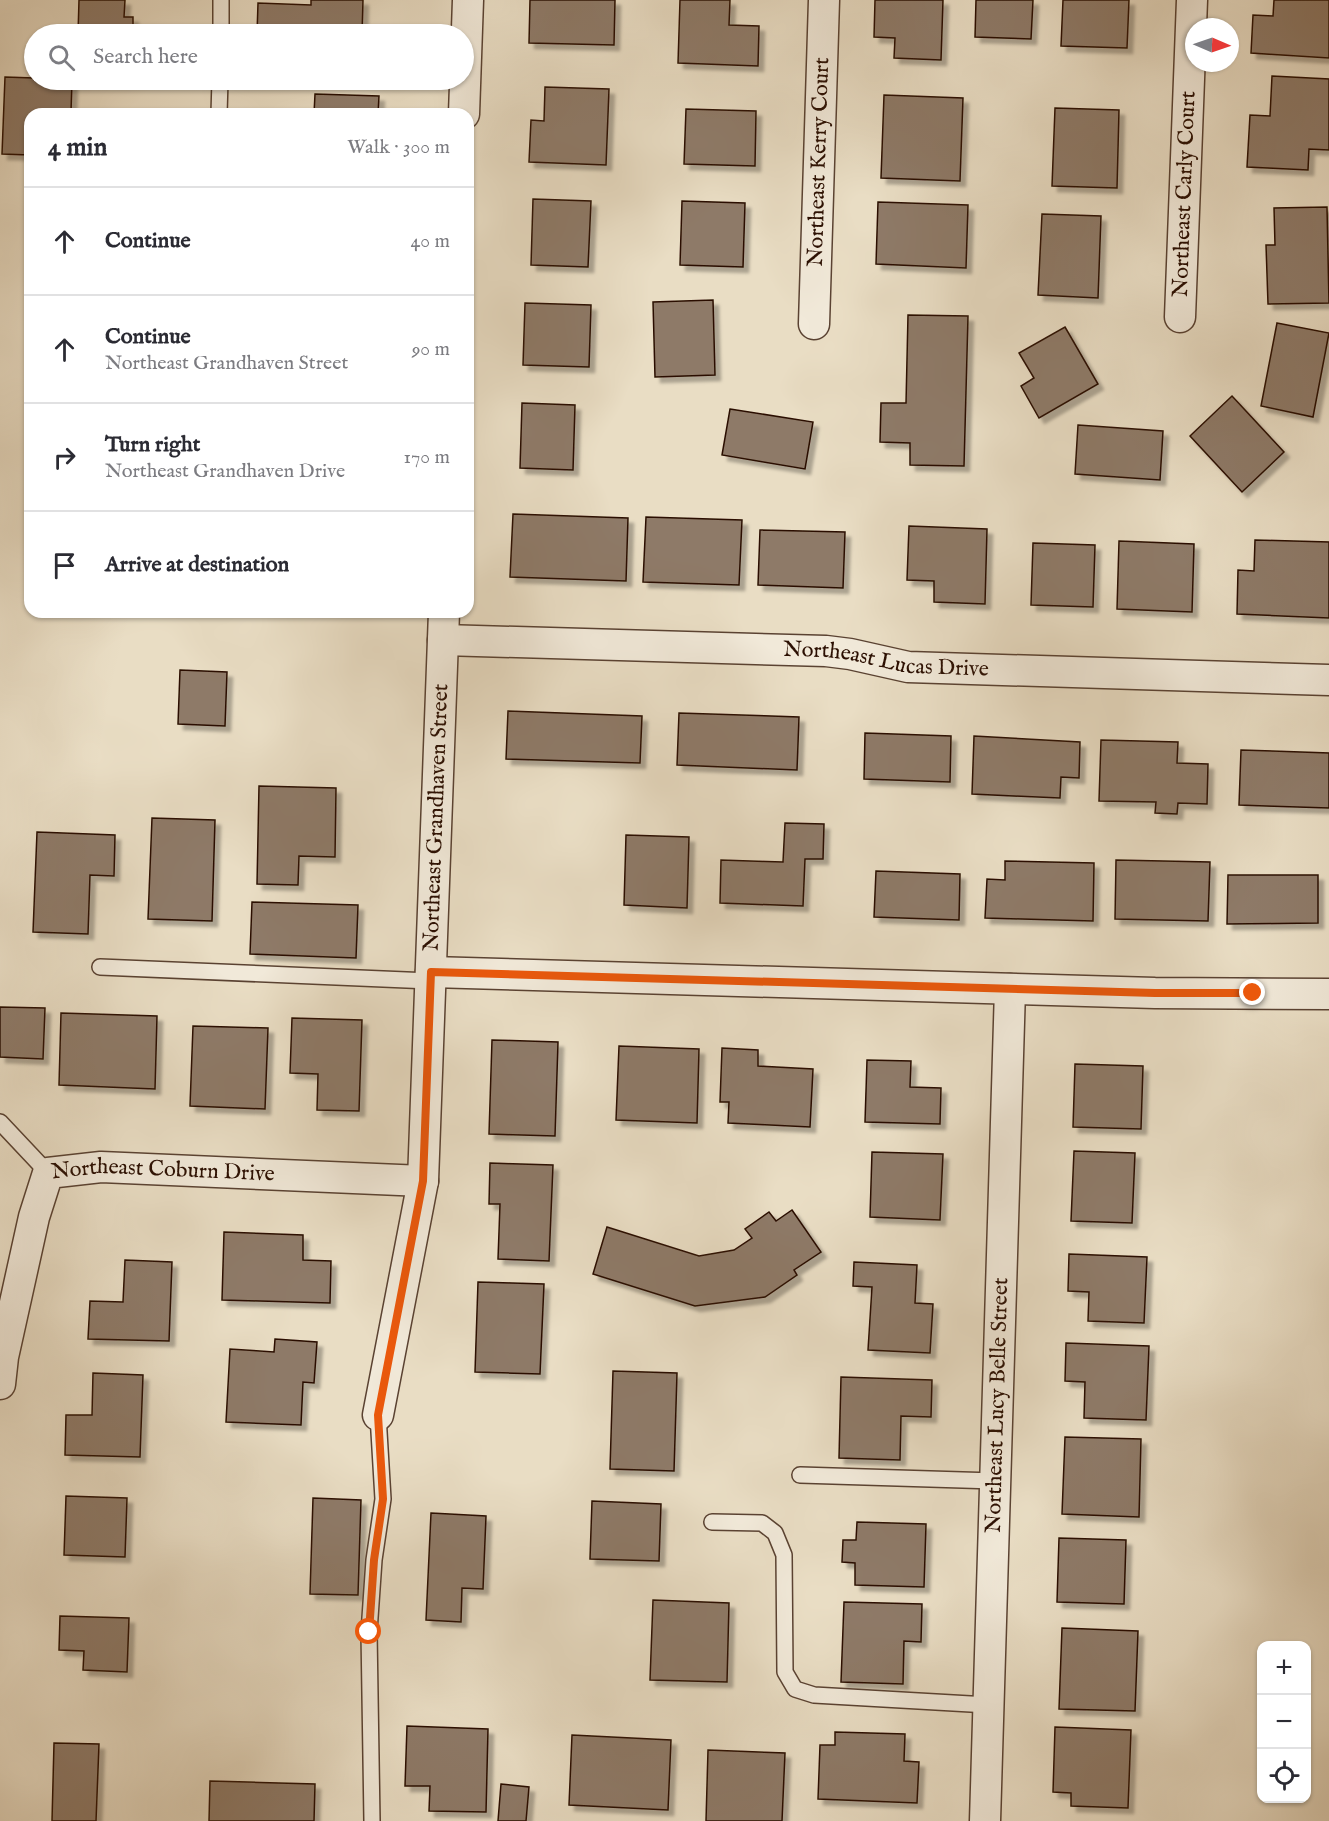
<!DOCTYPE html>
<meta charset="utf-8">
<style>
body{margin:0;font-family:"IM FELL English",serif;background:#f2f2f3;color:#2b2b33}
.controls{position:absolute;right:18px;bottom:18px;display:grid;overflow:hidden;border-radius:12px;box-shadow:0 2px 4px #0004}
.controls button{width:54px;height:54px;display:grid;place-items:center;padding:0;border:0;border-bottom:2px solid #e1e1e2;background:#fff;color:#2b2b33;font:30px sans-serif}
.compass{position:absolute;left:1185px;top:18px;width:54px;height:54px;border-radius:50%;background:#fff;box-shadow:0 2px 4px #0004;rotate:92deg}
.stop{position:absolute;width:18px;height:18px;margin:-14px;border:4px solid #ea580c;border-radius:50%;background:#fff}
.stop.end{background:#ea580c;border-color:#fff;box-shadow:0 2px 6px #0008}
.list{margin:0;padding:0;list-style:none}
h2{display:flex;justify-content:space-between;align-items:center;height:78px;margin:0;padding:0 24px;font-size:26px}
h2 small{font-size:20px;font-weight:400;color:#7c7c81}
.list li{display:grid;grid-template-columns:39px 1fr auto;gap:18px;align-items:center;box-sizing:border-box;height:108px;padding:0 24px;border-top:2px solid #e1e1e2}
.list b{display:block;font-size:22px;white-space:nowrap}
.list p{margin:0;font-size:20px;white-space:nowrap;color:#7c7c81}
.list em{font-size:20px;font-style:normal;color:#7c7c81}
.icon{flex:none;width:33px;height:33px;fill:none;stroke:currentColor;stroke-width:2;stroke-linecap:round;stroke-linejoin:round}
.map{position:relative;flex:none;width:1329px;height:1821px;overflow:hidden}
.search{position:absolute;background:#fff;box-shadow:0 2px 4px #0004;left:24px;top:24px;width:450px;height:66px;display:flex;align-items:center;gap:15px;box-sizing:border-box;padding:0 21px;border-radius:33px;color:#7c7c81;font-size:22px}
.panel{position:absolute;background:#fff;box-shadow:0 2px 4px #0004;left:24px;top:108px;width:450px;height:510px;border-radius:18px}
.map>svg:first-child{display:block}
.building{fill:#8e7a67;stroke:#2b0f02;stroke-width:1.5;filter:url(#shadow)}
.lines{fill:none;stroke-linecap:round;stroke-linejoin:round}
.service-casing{stroke:#5a4232;stroke-width:18}
.minor-casing{stroke:#5a4232;stroke-width:33}
.service{stroke:#f1e9d9;stroke-width:15}
.minor{stroke:#f1e9d9;stroke-width:30}
.route{stroke:#ea580c;stroke-width:8}
.labels{text-anchor:middle;dominant-baseline:central;stroke-width:4.5;stroke-linejoin:round;paint-order:stroke}
.street-label{font-size:22px;fill:#2b0f02;stroke:#f1e9d9}
</style>
<div class="map">
<svg width="1329" height="1821" viewBox="0 0 1329 1821">
<defs>
<filter id="shadow"><feDropShadow dx="5.5" dy="5.5" stdDeviation="1.5" flood-color="#0004"/></filter>
</defs>
<rect width="100%" height="100%" fill="#e9ddc4"/>
<filter id="stains"><feTurbulence type="fractalNoise" baseFrequency=".00333" numOctaves="4"/><feColorMatrix values="0 0 0 0 .2 0 0 0 0 .09 0 0 0 0 .02 0 0 0 .5 -.17"/></filter>
<radialGradient id="worn" r=".72"><stop offset=".6" stop-color="#630" stop-opacity="0"/><stop offset="1" stop-color="#630" stop-opacity=".3"/></radialGradient>
<g class="building">
<polygon points="79,0 125,0 124,17 133,17 133,34 78,34"/>
<polygon points="311,0 363,0 362,34 257,34 258,3 311,5"/>
<polygon points="530,0 615,0 614,45 529,43"/>
<polygon points="680,0 730,0 729,25 759,26 758,66 678,63"/>
<polygon points="875,0 943,0 941,60 894,58 895,38 874,37"/>
<polygon points="976,0 1033,0 1031,39 975,37"/>
<polygon points="1063,0 1129,0 1127,48 1061,46"/>
<polygon points="1274,0 1329,0 1329,58 1251,53 1253,15 1273,16"/>
<polygon points="1272,76 1329,79 1329,150 1309,149 1308,170 1247,167 1250,115 1270,116"/>
<polygon points="5,77 34,78 34,80 72,80 71,112 101,114 30,114 30,155 2,154"/>
<polygon points="545,87 609,89 606,165 529,162 531,120 544,121"/>
<polygon points="315,94 379,96 378,114 314,114"/>
<polygon points="884,95 963,98 960,181 881,178"/>
<polygon points="1055,108 1119,110 1117,188 1052,186"/>
<polygon points="686,109 756,111 755,166 684,164"/>
<polygon points="533,199 591,201 588,267 531,265"/>
<polygon points="682,201 745,203 743,267 680,265"/>
<polygon points="878,202 968,205 966,268 876,264"/>
<polygon points="1327,207 1329,303 1268,304 1266,245 1275,245 1274,208"/>
<polygon points="1042,214 1101,216 1098,298 1038,295"/>
<polygon points="713,300 715,375 655,377 653,302"/>
<polygon points="525,303 591,305 589,367 523,365"/>
<polygon points="908,315 968,316 964,466 910,465 910,443 880,442 881,403 906,403"/>
<polygon points="1277,323 1329,333 1313,417 1261,406"/>
<polygon points="1065,327 1098,384 1039,418 1021,386 1034,378 1019,353"/>
<polygon points="1232,396 1284,452 1242,492 1190,436"/>
<polygon points="522,403 575,405 573,470 520,468"/>
<polygon points="730,409 813,422 805,469 722,455"/>
<polygon points="1078,425 1163,431 1160,480 1075,474"/>
<polygon points="513,514 628,518 626,581 510,577"/>
<polygon points="646,517 742,520 739,585 643,582"/>
<polygon points="909,526 987,529 985,604 934,602 934,581 907,580"/>
<polygon points="760,530 845,532 843,588 758,585"/>
<polygon points="1255,540 1329,542 1329,618 1237,614 1238,570 1254,571"/>
<polygon points="1119,541 1194,544 1192,612 1117,609"/>
<polygon points="1033,543 1095,545 1093,607 1031,605"/>
<polygon points="180,670 227,672 225,726 178,724"/>
<polygon points="508,711 642,716 640,763 506,759"/>
<polygon points="679,713 799,717 797,770 677,765"/>
<polygon points="865,733 951,736 950,782 864,779"/>
<polygon points="974,736 1080,742 1079,778 1061,777 1060,798 972,794"/>
<polygon points="1101,740 1178,742 1177,763 1208,764 1207,804 1178,803 1177,814 1155,813 1156,802 1099,801"/>
<polygon points="1241,750 1329,753 1329,808 1239,805"/>
<polygon points="259,786 336,788 335,857 299,856 298,885 257,884"/>
<polygon points="152,818 215,820 212,921 148,919"/>
<polygon points="785,823 824,824 823,859 805,859 803,906 720,903 721,860 783,862"/>
<polygon points="37,832 115,835 114,876 90,875 88,934 33,932"/>
<polygon points="626,835 689,837 687,908 624,905"/>
<polygon points="1116,860 1210,862 1208,921 1115,919"/>
<polygon points="1005,861 1094,863 1093,921 985,918 987,879 1005,880"/>
<polygon points="876,871 960,874 959,920 874,917"/>
<polygon points="1228,875 1318,875 1318,923 1227,924"/>
<polygon points="252,902 358,905 356,958 250,954"/>
<polygon points="0,1007 45,1008 43,1059 0,1057"/>
<polygon points="61,1013 157,1016 155,1089 59,1085"/>
<polygon points="292,1018 362,1020 359,1111 317,1110 318,1074 290,1073"/>
<polygon points="193,1026 268,1028 265,1109 190,1106"/>
<polygon points="492,1040 558,1042 555,1136 489,1134"/>
<polygon points="619,1046 699,1049 697,1123 616,1120"/>
<polygon points="722,1048 758,1050 758,1066 813,1069 810,1127 728,1123 729,1102 720,1102"/>
<polygon points="867,1060 911,1061 910,1087 941,1088 940,1124 865,1122"/>
<polygon points="1075,1064 1143,1066 1141,1129 1073,1127"/>
<polygon points="1074,1151 1135,1153 1132,1223 1071,1221"/>
<polygon points="872,1152 943,1154 940,1220 870,1217"/>
<polygon points="490,1163 553,1165 549,1261 498,1259 500,1204 489,1204"/>
<polygon points="792,1210 821,1252 794,1270 797,1275 765,1297 695,1306 593,1274 607,1227 699,1256 734,1250 752,1238 745,1229 769,1212 776,1221"/>
<polygon points="224,1232 303,1235 303,1260 331,1261 330,1303 222,1300"/>
<polygon points="1069,1254 1147,1257 1144,1323 1088,1321 1089,1292 1068,1291"/>
<polygon points="125,1260 172,1262 169,1341 88,1339 90,1301 123,1302"/>
<polygon points="854,1262 917,1265 915,1303 933,1304 930,1353 868,1350 872,1287 853,1286"/>
<polygon points="478,1282 544,1284 540,1374 475,1372"/>
<polygon points="275,1339 317,1342 314,1383 303,1382 301,1425 226,1422 230,1349 274,1352"/>
<polygon points="1066,1343 1149,1346 1146,1420 1084,1418 1085,1382 1065,1381"/>
<polygon points="613,1371 677,1373 674,1471 610,1469"/>
<polygon points="93,1373 143,1375 140,1457 65,1455 66,1415 92,1415"/>
<polygon points="841,1377 932,1380 931,1417 901,1416 900,1460 839,1458"/>
<polygon points="1065,1437 1141,1439 1139,1517 1062,1514"/>
<polygon points="66,1496 127,1498 125,1557 64,1555"/>
<polygon points="313,1498 361,1500 358,1595 310,1594"/>
<polygon points="592,1501 661,1504 659,1561 590,1559"/>
<polygon points="431,1513 486,1516 483,1589 462,1588 461,1622 426,1620"/>
<polygon points="857,1522 926,1524 924,1587 855,1585 855,1563 842,1562 843,1540 856,1540"/>
<polygon points="1059,1538 1126,1540 1124,1604 1057,1602"/>
<polygon points="653,1600 729,1603 727,1682 650,1680"/>
<polygon points="844,1602 922,1604 921,1642 904,1641 903,1684 841,1682"/>
<polygon points="60,1616 129,1618 127,1672 83,1670 84,1651 59,1650"/>
<polygon points="1062,1628 1138,1631 1135,1711 1059,1709"/>
<polygon points="407,1726 488,1729 486,1812 429,1811 430,1786 405,1786"/>
<polygon points="1055,1727 1131,1730 1128,1808 1071,1806 1071,1793 1053,1792"/>
<polygon points="835,1732 905,1734 904,1761 919,1762 917,1803 818,1799 820,1745 835,1745"/>
<polygon points="572,1735 671,1740 668,1810 569,1805"/>
<polygon points="54,1743 99,1744 96,1821 52,1821"/>
<polygon points="708,1750 785,1753 782,1821 706,1821"/>
<polygon points="210,1781 315,1784 314,1821 209,1821"/>
<polygon points="501,1784 529,1787 526,1821 498,1821"/>
</g>
<g class="lines">
<defs>
<g id="service">
<polyline points="221,34 221,0"/>
<polyline points="219,114 220,80"/>
<polyline points="100,967 430,981"/>
<polyline points="0,1122 48,1173"/>
<polyline points="800,1475 995,1481"/>
<polyline points="712,1522 762,1523 775,1533 784,1555 785,1672 795,1689 814,1695 988,1705"/>
<polyline points="372,1821 369,1632 374,1560 383,1499 378,1415"/>
</g>
<g id="minor">
<polyline points="464,114 468,0"/>
<path id="s1" d="M1180 317 1192 0"/>
<path id="s2" d="M814 324 824 0"/>
<path id="s3" d="M443 640 826 651 850 654 908 667 1329 680"/>
<polyline points="431,972 1155,993 1329,994"/>
<path id="s4" d="M0 1384 3 1357 34 1217 48 1173 101 1167 423 1181"/>
<path id="s5" d="M378 1415 423 1181 444 612"/>
<path id="s6" d="M985 1821 1010 989"/>
</g>
</defs>
<use href="#service" class="service-casing"/>
<use href="#minor" class="minor-casing"/>
<use href="#service" class="service"/>
<use href="#minor" class="minor"/>
</g>
<g class="lines">
<polyline class="route" points="369,1632 374,1560 383,1499 378,1415 423,1181 431,972 1155,993 1253,993"/>
</g>
<g class="labels">
<g class="street-label">
<text stroke="none"><textPath href="#s2" startOffset="162">Northeast Kerry Court</textPath></text>
<text stroke="none"><textPath href="#s1" startOffset="123">Northeast Carly Court</textPath></text>
<text stroke="none"><textPath href="#s3" startOffset="444">Northeast Lucas Drive</textPath></text>
<text stroke="none"><textPath href="#s5" startOffset="602">Northeast Grandhaven Street</textPath></text>
<text stroke="none"><textPath href="#s4" startOffset="332">Northeast Coburn Drive</textPath></text>
<text stroke="none"><textPath href="#s6" startOffset="416">Northeast Lucy Belle Street</textPath></text>
</g>
</g>
<rect width="100%" height="100%" filter="url(#stains)"/>
<rect width="100%" height="100%" fill="url(#worn)"/>
</svg>
<div class="controls">
<button>+</button>
<button>−</button>
<button><svg class="icon" aria-label="locate" viewBox="0 0 24 24"><circle cx="12" cy="12" r="6"/><path d="M12 2v4M12 18v4M2 12h4M18 12h4"/></svg></button>
</div>
<svg class="compass" viewBox="-18 -18 36 36"><path d="M0-13l5 13h-10z" fill="#e53935"/><path d="M0 13l5-13h-10z" fill="#7c7c81"/></svg>
<div class="stop" style="left:369px;top:1632px"></div>
<div class="stop end" style="left:1253px;top:993px"></div>
<div class="search"><svg class="icon" aria-label="search" viewBox="0 0 24 24"><circle cx="10" cy="10" r="6"/><path d="M15 15l6 6"/></svg>Search here</div>
<section class="panel">
<h2>4 min<small>Walk · 300 m</small></h2>
<ul class="list">
<li><svg class="icon" aria-label="ahead" viewBox="0 0 24 24"><path d="M12 20V5M6 11l6-6 6 6"/></svg><div><b>Continue</b></div><em>40 m</em></li>
<li><svg class="icon" aria-label="ahead" viewBox="0 0 24 24"><path d="M12 20V5M6 11l6-6 6 6"/></svg><div><b>Continue</b><p>Northeast Grandhaven Street</p></div><em>90 m</em></li>
<li><svg class="icon" aria-label="right" viewBox="0 0 24 24"><path d="M7 20v-9h11M14 6l5 5-5 5"/></svg><div><b>Turn right</b><p>Northeast Grandhaven Drive</p></div><em>170 m</em></li>
<li><svg class="icon" aria-label="arrive" viewBox="0 0 24 24"><path d="M6 21V4h12l-3 4 3 4H6"/></svg><div><b>Arrive at destination</b></div></li>
</ul>
</section>
</div>
